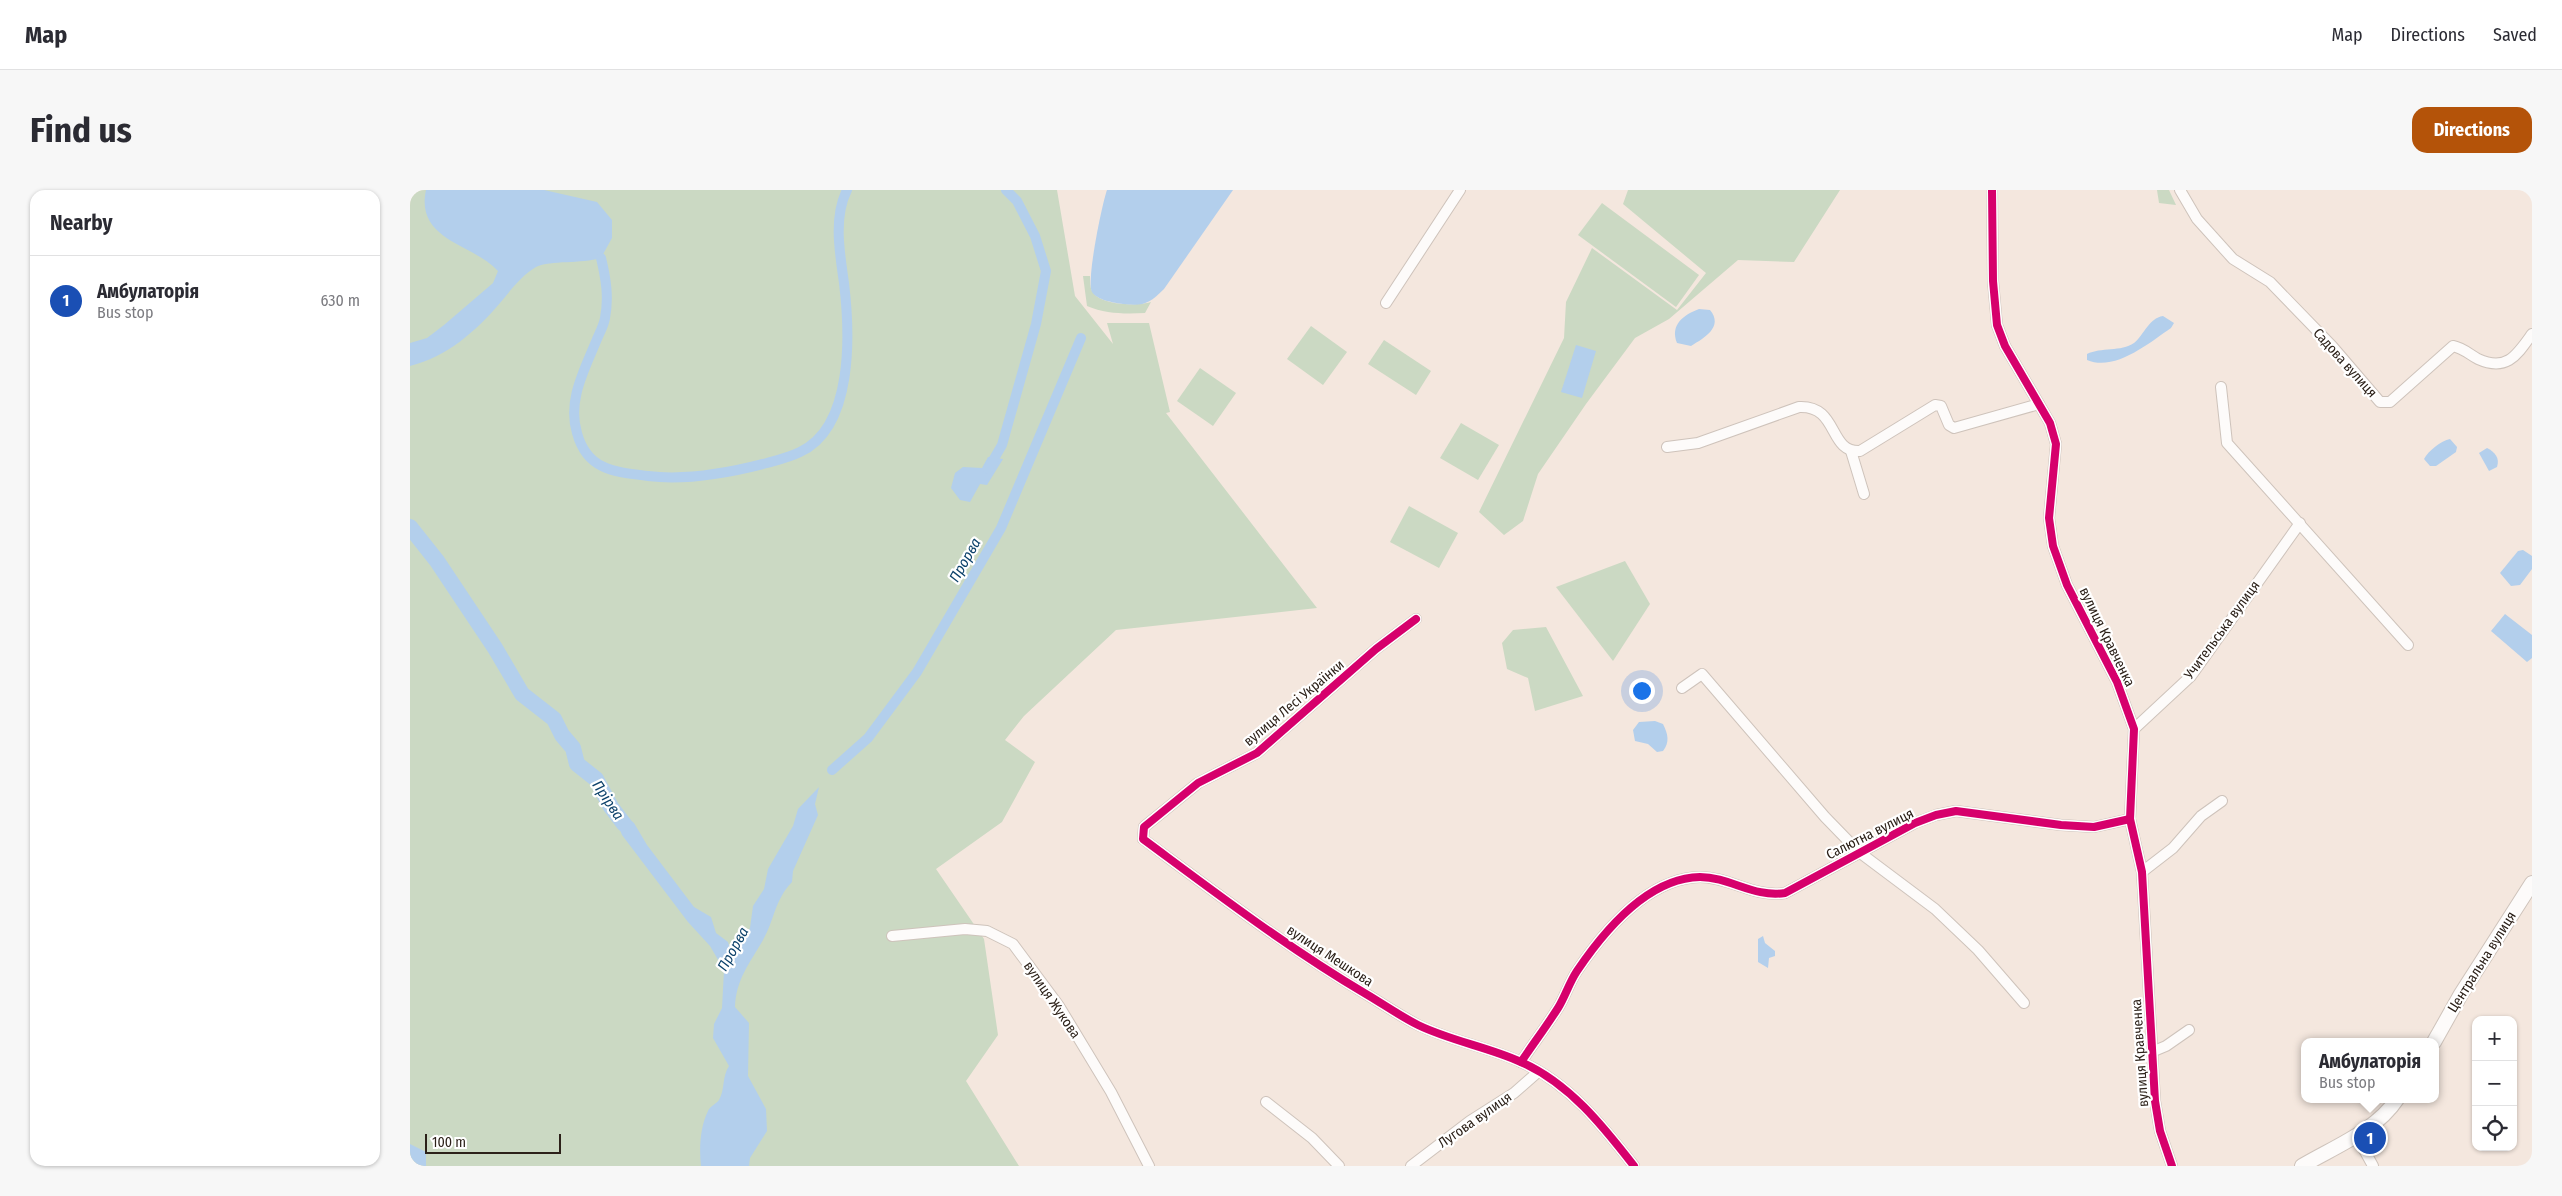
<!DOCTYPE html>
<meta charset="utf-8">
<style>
body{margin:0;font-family:"Fira Sans Condensed",sans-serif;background:#f7f7f7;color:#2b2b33}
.controls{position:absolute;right:15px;bottom:15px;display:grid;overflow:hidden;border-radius:10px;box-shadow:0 1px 4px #0004}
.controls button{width:45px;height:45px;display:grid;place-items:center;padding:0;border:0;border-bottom:1px solid #e1e1e2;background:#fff;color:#2b2b33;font:25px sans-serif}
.scale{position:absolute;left:15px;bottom:12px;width:136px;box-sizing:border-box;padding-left:5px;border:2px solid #2c2119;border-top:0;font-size:14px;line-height:18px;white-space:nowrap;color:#2c2119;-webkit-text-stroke:4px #fff;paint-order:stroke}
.you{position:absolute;left:1231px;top:500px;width:18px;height:18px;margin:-12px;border:4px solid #fff;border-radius:50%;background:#1a73e8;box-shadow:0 0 0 8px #1a73e833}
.badge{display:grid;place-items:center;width:32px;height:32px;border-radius:50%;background:#b45309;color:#fff;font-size:16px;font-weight:700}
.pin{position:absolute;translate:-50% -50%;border:2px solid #fff;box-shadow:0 1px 5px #0006}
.popup{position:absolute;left:1891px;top:848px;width:138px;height:65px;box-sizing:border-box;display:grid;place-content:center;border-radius:10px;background:#fff;filter:drop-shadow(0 1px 4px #0005);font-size:16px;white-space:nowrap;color:#7c7c81}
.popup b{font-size:19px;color:#2b2b33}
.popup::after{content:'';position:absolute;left:50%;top:100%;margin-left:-10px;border:10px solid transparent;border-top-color:#fff}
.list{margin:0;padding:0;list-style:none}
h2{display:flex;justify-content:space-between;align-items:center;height:65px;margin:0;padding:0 20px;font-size:21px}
h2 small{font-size:16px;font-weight:400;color:#7c7c81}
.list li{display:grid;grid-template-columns:32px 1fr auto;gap:15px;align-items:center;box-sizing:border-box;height:90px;padding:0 20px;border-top:1px solid #e1e1e2}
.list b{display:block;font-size:19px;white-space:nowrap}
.list p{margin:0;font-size:16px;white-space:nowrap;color:#7c7c81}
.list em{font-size:16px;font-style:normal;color:#7c7c81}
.icon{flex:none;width:28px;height:28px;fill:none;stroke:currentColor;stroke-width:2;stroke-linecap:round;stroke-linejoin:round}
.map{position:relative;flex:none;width:2122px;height:976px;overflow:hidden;border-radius:15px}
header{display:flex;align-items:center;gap:30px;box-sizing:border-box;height:70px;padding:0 25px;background:#fff;border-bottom:1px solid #e1e1e2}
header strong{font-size:24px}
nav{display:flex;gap:28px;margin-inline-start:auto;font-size:18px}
.intro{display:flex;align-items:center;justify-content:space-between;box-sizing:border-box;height:120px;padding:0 30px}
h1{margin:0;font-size:35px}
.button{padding:12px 22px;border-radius:15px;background:#b45309;color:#fff;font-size:18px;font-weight:700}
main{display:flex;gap:30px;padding:0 30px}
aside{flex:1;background:#fff;border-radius:15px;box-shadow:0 1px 4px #0004}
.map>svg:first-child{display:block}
.green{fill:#cbd9c3}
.water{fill:#b3cfec}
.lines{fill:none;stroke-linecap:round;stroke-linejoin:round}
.canal{stroke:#b3cfec;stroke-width:10}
.river{stroke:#b3cfec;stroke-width:16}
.street-casing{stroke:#cec3bb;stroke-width:12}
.secondary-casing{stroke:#cec3bb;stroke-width:16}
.street{stroke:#fdfbfa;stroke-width:10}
.secondary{stroke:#fdfbfa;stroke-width:14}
.cycleway-casing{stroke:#fff;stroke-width:11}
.cycleway{stroke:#d6006c;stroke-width:8}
.labels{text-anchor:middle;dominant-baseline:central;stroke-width:4.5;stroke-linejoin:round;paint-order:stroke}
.street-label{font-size:14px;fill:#2c2119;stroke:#fff}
.water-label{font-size:15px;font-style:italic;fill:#0d426b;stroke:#fff}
</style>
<header>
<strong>Map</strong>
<nav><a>Map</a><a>Directions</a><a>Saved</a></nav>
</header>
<div class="intro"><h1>Find us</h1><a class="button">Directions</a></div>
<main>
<aside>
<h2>Nearby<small></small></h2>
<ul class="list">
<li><span class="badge" style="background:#1a4fb4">1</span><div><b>Амбулаторія</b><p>Bus stop</p></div><em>630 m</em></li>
</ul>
</aside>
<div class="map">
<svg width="2122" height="976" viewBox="0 0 2122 976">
<rect width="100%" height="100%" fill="#f4e7de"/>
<g class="green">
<polygon points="0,0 647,0 665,106 703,154 697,133 739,133 760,222 756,223 907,418 706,440 614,526 595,550 625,572 592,632 526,679 574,749 588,845 556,891 609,976 0,976"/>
<polygon points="1218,0 1430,0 1384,72 1328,70 1259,129 1225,148 1176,214 1128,284 1113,331 1094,345 1069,322 1154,148 1156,112 1182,58 1267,120 1296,83 1213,14"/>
<polygon points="1747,0 1759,0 1766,15 1749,13"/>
<polygon points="1192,13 1289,85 1266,117 1168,45"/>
<path d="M673 86H680C680 91 680 97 682 101 690 116 728 116 741 112L735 123C715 124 696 124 677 116Z"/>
<polygon points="901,136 937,162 913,195 877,169"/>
<polygon points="974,150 1021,181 1006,205 958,174"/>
<polygon points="790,178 826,203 803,236 767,211"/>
<polygon points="1051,233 1089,255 1068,290 1030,268"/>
<polygon points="999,316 1048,343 1029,378 980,352"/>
<polygon points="1215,371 1240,414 1203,471 1146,397"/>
<polygon points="1136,437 1173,506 1125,521 1118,488 1097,479 1092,453 1103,440"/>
</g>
<g class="water">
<path d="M16 0H134L187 12 202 30V48L191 68C171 74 141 70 126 77 112 85 100 101 90 113 66 141 37 167 0 176V153L17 148 34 135 83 93 88 81C64 54 5 51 16 0Z"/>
<path d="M697 0H823L754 99C739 114 734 116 713 114 704 113 687 110 682 102 676 91 692 14 697 0Z"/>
<path d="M1289 119 1300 120C1314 137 1294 148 1281 156L1267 153C1260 135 1273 125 1289 119Z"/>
<path d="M1753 126 1764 133 1761 138C1739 153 1705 182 1677 170V164C1691 157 1711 162 1724 153 1734 145 1739 128 1753 126Z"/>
<polygon points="1166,155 1186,161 1172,208 1151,202"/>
<path d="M2040 249 2047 257 2046 262 2026 276H2020L2014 269C2018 261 2031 251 2040 249Z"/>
<path d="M2077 258C2085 262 2090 268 2087 277L2079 281 2069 263Z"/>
<polygon points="578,267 593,269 577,295 570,294 560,312 550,310 541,298 545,283 553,277 572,278"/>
<polygon points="2113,360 2122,366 2122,379 2110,395 2101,396 2090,383 2108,361"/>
<polygon points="2095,424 2122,445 2122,468 2117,472 2081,441"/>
<path d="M1245 531 1253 534C1258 544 1260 552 1253 561L1247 562 1238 554 1225 551 1223 540 1229 532Z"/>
<path d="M409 597 405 614 408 625 383 681 382 692C364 711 365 729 353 750 340 773 326 789 325 817L339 833 338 886 356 919 357 941 340 968 339 976H291C289 959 290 937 298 921 300 916 306 914 309 910 315 900 312 886 319 876L303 848 304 834 312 818 314 780 300 756 278 732 212 645 201 617 208 619 224 633 237 655 284 717 301 727 306 743 318 752 323 768 340 738 343 716 354 699 358 679 383 636 388 619Z"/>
<polygon points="1353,746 1355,753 1365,761 1365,766 1359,768 1358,778 1348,772 1348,749"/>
<polygon points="0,954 16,962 16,976 0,976"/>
</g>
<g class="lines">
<g class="canal">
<path d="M191 68C196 89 199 107 195 128 194 135 190 142 187 149 175 179 157 210 167 243 177 280 204 282 238 286 277 291 319 283 357 273 368 270 380 267 390 262 444 237 440 143 434 93 430 64 423 28 437 0"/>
<polyline points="578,279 592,255 626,134 636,81 625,46 607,11 596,0"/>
<polyline points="422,580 458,548 507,482 591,338 671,148"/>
</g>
<polyline class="river" points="0,337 27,371 85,458 112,504 144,529 152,545 163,558 167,574 186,589 201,617 214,634"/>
<defs>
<g id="street">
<polyline points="1582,0 1583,91 1587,135 1595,156 1640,233 1646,254 1639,328 1643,356 1657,395 1707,492 1724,539 1720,629 1732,682 1745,911 1750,941 1762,976"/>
<path d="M1770 0 1787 29 1823 69 1860 92 1922 156 1970 212H1980L2043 156C2053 158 2059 164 2068 169 2097 182 2107 165 2122 144"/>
<polyline points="976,113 1050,0"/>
<polyline points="1811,197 1817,253 1998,455"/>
<path d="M1257 257 1288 253 1389 217C1429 215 1418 263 1450 261L1525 215 1531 216 1539 235 1544 238 1629 214"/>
<polyline points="1441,261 1454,304"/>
<path d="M1006 429 966 459 847 563 788 593 734 637 733 649C806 703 878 758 956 804 973 814 990 826 1008 835 1041 851 1078 857 1111 872 1159 893 1193 936 1224 976"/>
<polyline points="1272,498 1292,484 1415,627 1449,662 1525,719 1568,760 1614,813"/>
<polyline points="1724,539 1781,486 1890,333"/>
<polyline points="1732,682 1763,658 1791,626 1812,611"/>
<polyline points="482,746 555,739 577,741 603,754 649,816 701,902 739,976"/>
<polyline points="1744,861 1756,856 1779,840"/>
<path d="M1111 872C1123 854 1136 837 1148 818 1155 807 1159 793 1167 781 1194 741 1237 688 1290 687 1320 687 1344 708 1375 703L1505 633 1526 625 1546 621 1651 635 1684 637 1720 629"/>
<polyline points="856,912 902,948 929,976"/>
<polyline points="1946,945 1963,976"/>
<polyline points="1001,976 1060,931 1104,903 1128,882"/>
</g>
<g id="secondary">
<polyline points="2024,852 2051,804 2122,693"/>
<path d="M1892 976C1924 957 1966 941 1987 909"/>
</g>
</defs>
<use href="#street" class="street-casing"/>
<use href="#secondary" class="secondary-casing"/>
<use href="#street" class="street"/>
<use href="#secondary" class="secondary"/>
<defs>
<g id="cycleway">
<polyline points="1582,0 1583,91 1587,135 1595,156 1640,233 1646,254 1639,328 1643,356 1657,395 1707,492 1724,539 1720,629 1732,682 1745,911 1750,941 1762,976"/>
<path d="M1006 429 966 459 847 563 788 593 734 637 733 649C806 703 878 758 956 804 973 814 990 826 1008 835 1041 851 1078 857 1111 872 1159 893 1193 936 1224 976"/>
<path d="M1111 872C1123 854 1136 837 1148 818 1155 807 1159 793 1167 781 1194 741 1237 688 1290 687 1320 687 1344 708 1375 703L1505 633 1526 625 1546 621 1651 635 1684 637 1720 629"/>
</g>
</defs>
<use href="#cycleway" class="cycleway-casing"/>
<use href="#cycleway" class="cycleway"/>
</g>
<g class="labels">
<g class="street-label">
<text transform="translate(1935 173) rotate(48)">Садова вулиця</text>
<text transform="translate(1812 440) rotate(-54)">Учительська вулиця</text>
<text transform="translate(1697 447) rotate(64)">вулиця Кравченка</text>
<text transform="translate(884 513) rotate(-40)">вулиця Лесі Українки</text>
<text transform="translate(1460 644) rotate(-27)">Салютна вулиця</text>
<text transform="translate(920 766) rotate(33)">вулиця Мешкова</text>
<text transform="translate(2072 772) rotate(-58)">Центральна вулиця</text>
<text transform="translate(642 810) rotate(56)">вулиця Жукова</text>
<text transform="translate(1730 863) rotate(-94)">вулиця Кравченка</text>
<text transform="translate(1065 930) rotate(-35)">Лугова вулиця</text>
</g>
<g class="water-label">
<text transform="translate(555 370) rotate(-60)">Прорва</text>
<text transform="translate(198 610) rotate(56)">Прірва</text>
<text transform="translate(323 759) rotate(-61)">Прорва</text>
</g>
</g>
</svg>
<div class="controls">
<button>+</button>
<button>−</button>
<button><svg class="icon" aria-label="locate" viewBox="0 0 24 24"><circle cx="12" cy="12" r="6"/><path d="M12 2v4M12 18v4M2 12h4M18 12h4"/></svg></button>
</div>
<div class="scale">100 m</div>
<div class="you"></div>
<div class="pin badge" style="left:1960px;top:948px;background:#1a4fb4">1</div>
<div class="popup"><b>Амбулаторія</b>Bus stop</div>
</div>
</main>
